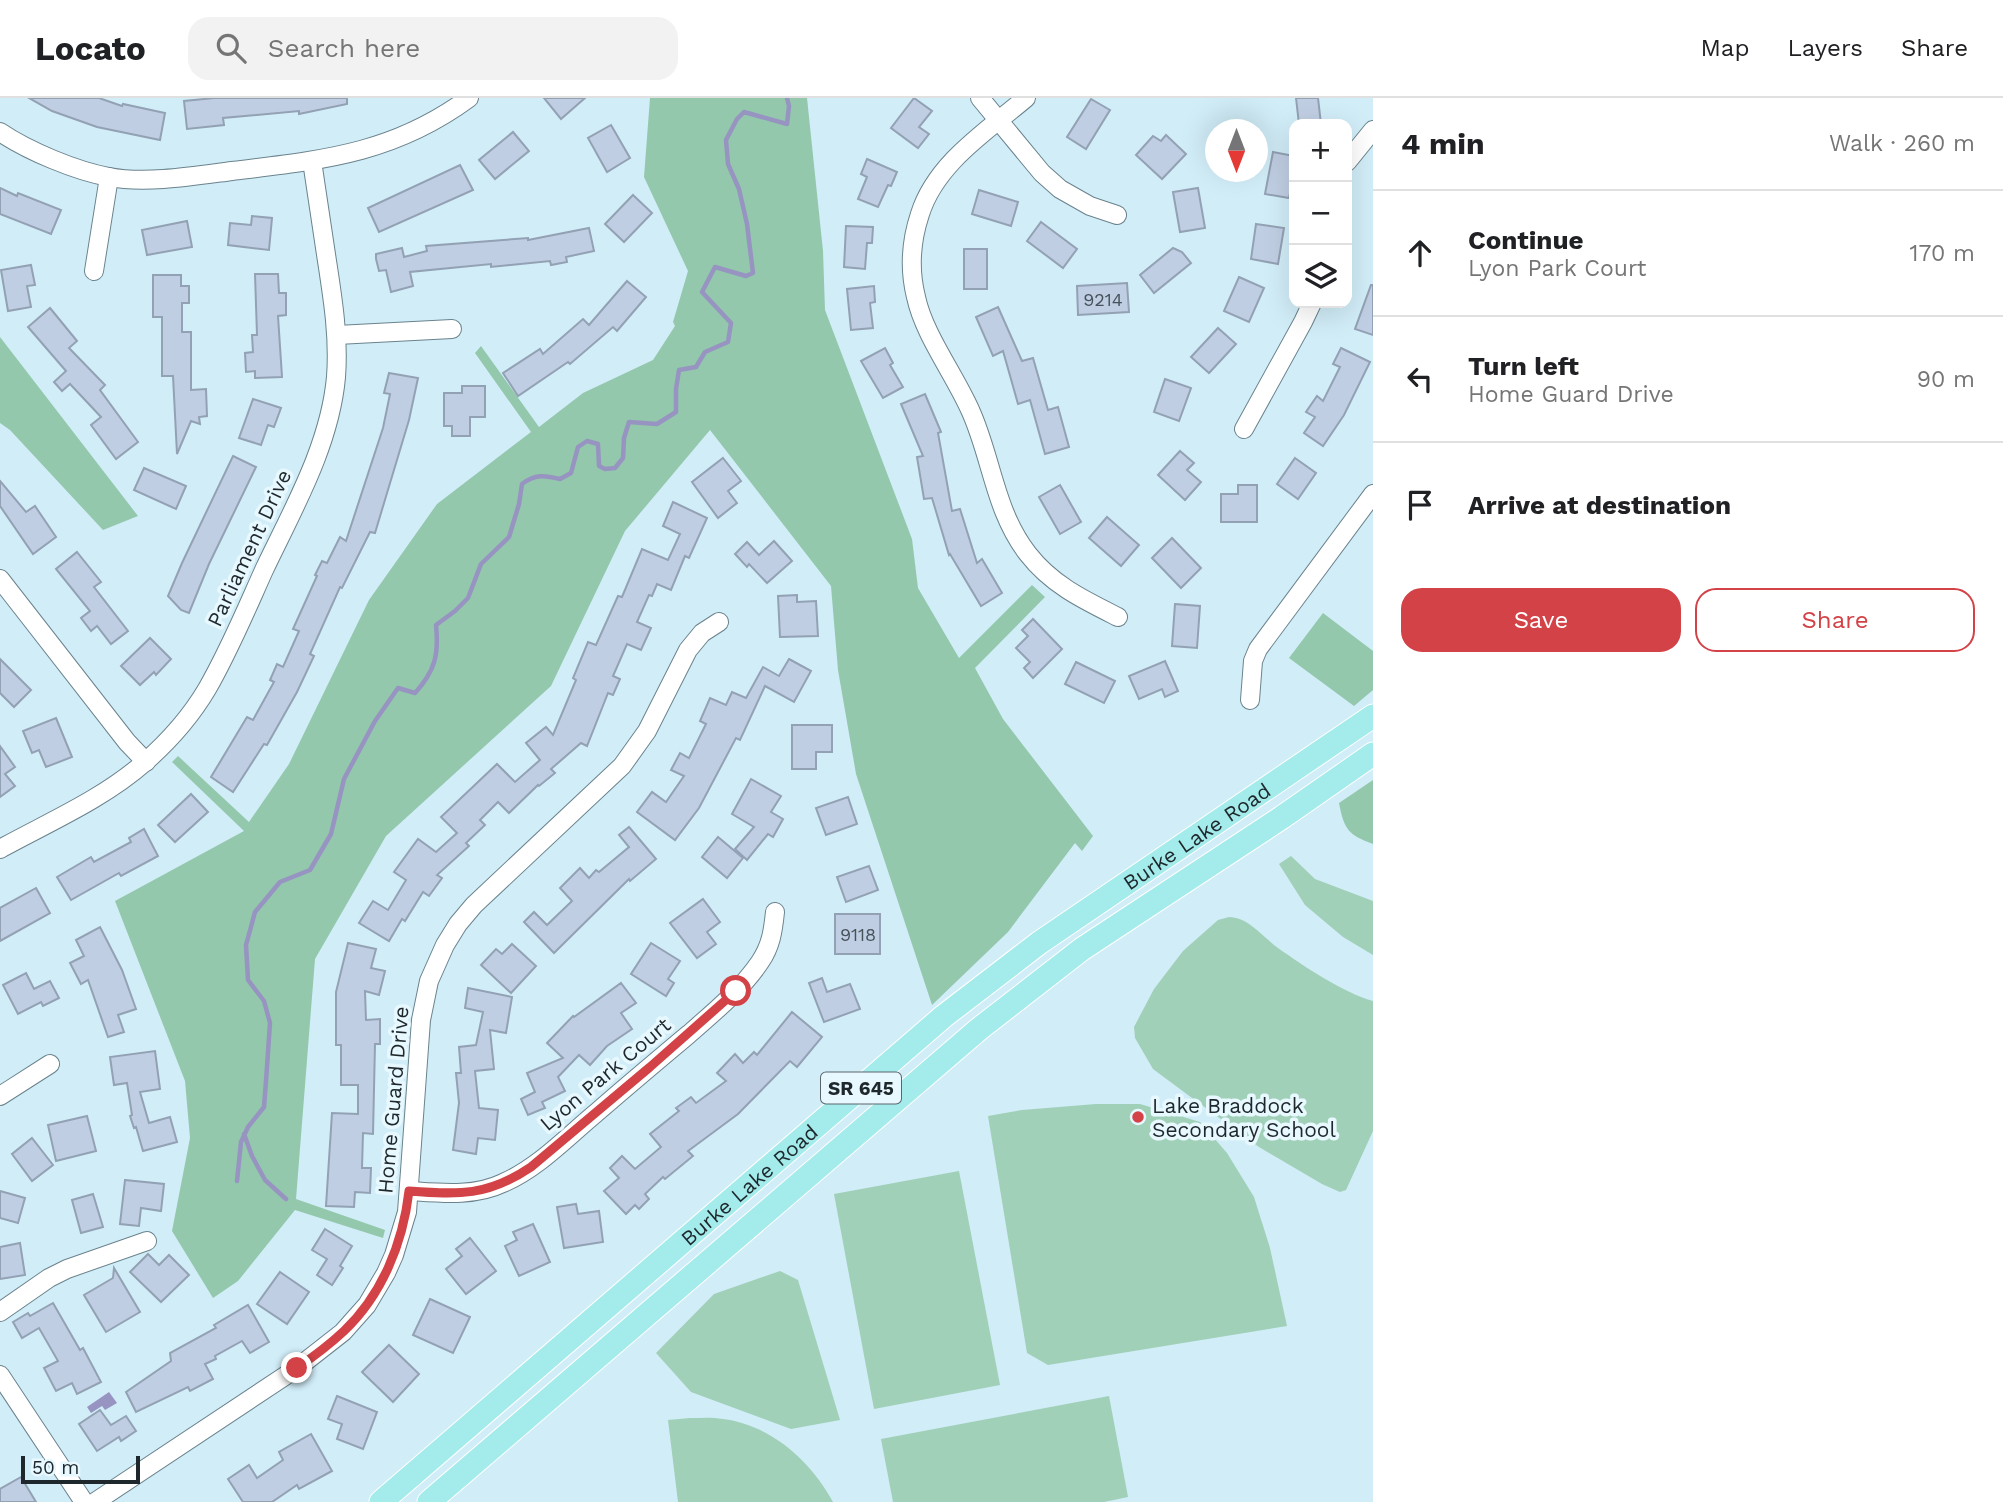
<!DOCTYPE html>
<meta charset="utf-8">
<style>
body{margin:0;font-family:"Work Sans",sans-serif;background:#f2f2f2;color:#202124}
.controls{position:absolute;right:21px;top:21px;display:grid;overflow:hidden;border-radius:14px;box-shadow:0 7px 28px #0002}
.controls button{width:63px;height:63px;display:grid;place-items:center;padding:0;border:0;border-bottom:2px solid #e0e0e0;background:#fff;color:#202124;font:35px sans-serif}
.compass{position:absolute;left:1205px;top:21px;width:63px;height:63px;border-radius:50%;background:#fff;box-shadow:0 7px 28px #0002;rotate:180deg}
.scale{position:absolute;left:21px;bottom:18px;width:119px;box-sizing:border-box;padding-left:7px;border:4px solid #1e282c;border-top:0;font-size:19px;line-height:24px;white-space:nowrap;color:#1e282c;-webkit-text-stroke:5px #e8f8ff;paint-order:stroke}
.stop{position:absolute;width:21px;height:21px;margin:-16px;border:5px solid #d24247;border-radius:50%;background:#fff}
.stop.end{background:#d24247;border-color:#fff;box-shadow:0 2px 7px #0008}
.list{margin:0;padding:0;list-style:none}
h2{display:flex;justify-content:space-between;align-items:center;height:91px;margin:0;padding:0 28px;font-size:30px}
h2 small{font-size:23px;font-weight:400;color:#757577}
.list li{display:grid;grid-template-columns:46px 1fr auto;gap:21px;align-items:center;box-sizing:border-box;height:126px;padding:0 28px;border-top:2px solid #e0e0e0}
.list b{display:block;font-size:26px;white-space:nowrap}
.list p{margin:0;font-size:23px;white-space:nowrap;color:#757577}
.list em{font-size:23px;font-style:normal;color:#757577}
.actions{display:flex;gap:14px;padding:21px 28px}
.actions a{flex:1;padding:16px 0;border:2px solid #d24247;border-radius:21px;text-align:center;font-size:24px;color:#d24247}
.actions .main{background:#d24247;color:#fff}
.icon{flex:none;width:38px;height:38px;fill:none;stroke:currentColor;stroke-width:2;stroke-linecap:round;stroke-linejoin:round}
.map{position:relative;flex:none;width:1373px;height:1404px;overflow:hidden}
header{display:flex;align-items:center;gap:42px;box-sizing:border-box;height:98px;padding:0 35px;background:#fff;border-bottom:2px solid #e0e0e0}
header strong{font-size:33px}
nav{display:flex;gap:38px;margin-inline-start:auto;font-size:24px}
.search{width:490px;height:63px;background:#f2f2f2;display:flex;align-items:center;gap:18px;box-sizing:border-box;padding:0 24px;border-radius:21px;color:#757577;font-size:26px}
main{display:flex}
aside{flex:1;background:#fff}
.map>svg:first-child{display:block}
.green{fill:#a0d0b7}
.forest{fill:#93c8ad}
.water{fill:#9794c1}
.lines{fill:none;stroke-linecap:round;stroke-linejoin:round}
.stream{stroke:#9794c1;stroke-width:4.5}
.building{fill:#c0cee3;stroke:#93a1b4;stroke-width:2}
.minor-casing{stroke:#6a838d;stroke-width:20}
.major-casing{stroke:#fff;stroke-width:25}
.minor{stroke:#fff;stroke-width:18}
.major{stroke:#a4eceb;stroke-width:23}
.route{stroke:#d24247;stroke-width:9}
.poi-dot{fill:#d24247;stroke:#e8f8ff;stroke-width:2.5}
.labels{text-anchor:middle;dominant-baseline:central;stroke-width:7;stroke-linejoin:round;paint-order:stroke}
.number-label{font-size:18px;fill:#46525a}
.shield{fill:#e8f8ff;stroke:#5b666b;stroke-width:2}
.shield-label{font-size:19px;font-weight:bold;fill:#1e282c}
.street-label{font-size:21px;fill:#1e282c;stroke:#e8f8ff}
.poi-label{font-size:21px;fill:#1e282c;stroke:#e8f8ff;text-anchor:start}
</style>
<header>
<strong>Locato</strong>
<div class="search"><svg class="icon" aria-label="search" viewBox="0 0 24 24"><circle cx="10" cy="10" r="6"/><path d="M15 15l6 6"/></svg>Search here</div>
<nav><a>Map</a><a>Layers</a><a>Share</a></nav>
</header>
<main>
<div class="map">
<svg width="1373" height="1404" viewBox="0 0 1373 1404">
<rect width="100%" height="100%" fill="#d1edf8"/>
<g class="green">
<polygon points="1291,758 1315,781 1373,803 1373,857 1343,839 1305,807 1279,766"/>
<path d="M1229 819C1248 819 1263 839 1278 850 1305 869 1342 894 1373 903V1033L1346 1092 1340 1094 1322 1086 1259 1049 1188 997 1153 971 1135 940 1134 929 1154 891 1183 853 1218 822Z"/>
<polygon points="1096,1006 1140,1006 1200,1024 1227,1055 1254,1099 1270,1150 1287,1228 1048,1267 1027,1255 988,1018 1022,1012"/>
<polygon points="959,1073 1000,1287 874,1311 834,1096"/>
<polygon points="780,1173 798,1182 840,1322 791,1331 691,1294 656,1255 714,1196"/>
<polygon points="1109,1298 1128,1399 1104,1404 893,1404 881,1341"/>
<path d="M690 1320C701 1320 712 1319 723 1321 771 1327 811 1363 833 1404H678L668 1322Z"/>
</g>
<g class="forest">
<polygon points="650,0 807,0 823,153 825,212 912,441 918,490 959,560 1032,487 1045,499 975,570 1003,621 1093,738 1082,753 1075,745 1008,834 932,907 856,676 838,572 831,488 710,332 625,433 551,588 386,738 315,861 296,1101 385,1132 383,1140 295,1112 238,1183 213,1200 172,1133 190,1040 185,983 115,803 244,733 172,664 178,658 249,724 289,666 369,502 437,406 531,334 475,255 481,248 539,329 583,295 653,262 675,228 673,224 688,173 644,79"/>
<polygon points="0,239 138,418 103,432 10,332 0,325"/>
<polygon points="1323,515 1373,553 1373,592 1354,608 1289,560"/>
<path d="M1373 682V746C1348 737 1344 731 1339 705Z"/>
</g>
<polygon class="water" points="109,1294 117,1305 105,1312 102,1308 91,1315 87,1309"/>
<g class="lines">
<g class="stream">
<polyline points="244,1036 252,1058 265,1082 286,1101"/>
<path d="M237 1083 241 1044 248 1029 264 1009 266 983 270 925 264 903 248 882 246 847 255 814 280 784 310 772 331 736 344 681 375 623 398 590 415 595C435 573 439 557 436 527L455 513 468 500 481 466 509 439 519 406 522 386C535 376 544 377 560 381L571 375 578 349 587 343 598 346 599 368 605 371 615 370 623 360 624 340 629 324 657 326 676 314V291L679 272 696 269 705 254 728 244 731 225 702 194 715 169 746 178 753 175 747 126 739 91 728 66 726 42 737 21 744 14 787 26 789 8 787 0"/>
</g>
</g>
<g class="building">
<polygon points="29,0 99,0 122,8 123,6 165,15 160,42 97,29 52,13"/>
<polygon points="214,0 347,0 347,6 299,16 299,13 223,20 224,27 187,31 184,3"/>
<polygon points="544,0 585,0 561,21"/>
<polygon points="914,0 932,13 919,29 929,36 918,50 891,30"/>
<polygon points="1296,0 1318,0 1321,26 1299,26"/>
<polygon points="1091,1 1110,12 1086,51 1067,39"/>
<polygon points="611,27 630,60 607,74 588,40"/>
<polygon points="513,34 529,53 495,81 479,62"/>
<polygon points="1166,37 1186,56 1162,81 1136,57 1153,38 1161,43"/>
<polygon points="1273,54 1294,58 1294,76 1289,100 1265,96"/>
<polygon points="867,61 897,74 891,88 888,87 878,109 858,101 867,79 861,76"/>
<polygon points="460,67 473,92 379,134 368,110"/>
<polygon points="0,90 17,98 18,95 61,112 51,136 0,116"/>
<polygon points="1198,90 1205,130 1180,134 1173,94"/>
<polygon points="979,92 1018,104 1011,128 972,116"/>
<polygon points="633,97 652,115 624,144 605,126"/>
<polygon points="252,118 272,120 269,152 228,147 230,125 251,127"/>
<polygon points="187,123 192,149 147,157 142,132"/>
<polygon points="1041,124 1077,151 1063,170 1027,143"/>
<polygon points="1256,126 1284,130 1278,166 1251,161"/>
<polygon points="846,128 873,129 872,145 867,145 865,171 844,169"/>
<polygon points="589,130 594,153 566,159 567,164 551,167 550,163 491,169 491,166 410,174 413,188 391,194 386,172 379,173 376,161 376,156 402,150 404,159 427,153 426,148 528,140 528,142"/>
<polygon points="1173,150 1182,154 1191,165 1154,195 1140,177"/>
<rect x="964" y="151" width="23" height="40"/>
<polygon points="31,167 35,187 27,188 31,209 8,213 1,172"/>
<polygon points="255,176 278,176 279,195 286,195 286,217 278,218 282,279 255,280 255,273 246,274 245,255 253,254 252,237 257,237"/>
<polygon points="153,177 181,177 181,188 189,188 189,205 182,205 182,234 191,234 191,292 206,291 207,318 199,319 200,326 191,323 177,356 173,278 162,278 162,219 153,219"/>
<polygon points="1239,179 1264,190 1249,224 1224,213"/>
<polygon points="627,183 646,199 617,233 613,229 570,266 568,264 518,298 503,275 540,251 543,256 583,221 589,227"/>
<polygon points="1127,185 1129,214 1078,217 1077,188"/>
<polygon points="1371,187 1373,187 1373,237 1355,231"/>
<polygon points="874,188 875,204 870,205 873,230 851,232 847,191"/>
<polygon points="998,209 1022,263 1033,260 1048,312 1058,309 1069,349 1045,356 1030,302 1018,306 1003,253 993,258 976,219"/>
<polygon points="50,210 77,243 69,250 105,287 100,292 138,344 116,361 91,327 101,319 70,286 62,293 54,284 66,273 28,229"/>
<polygon points="1218,230 1236,246 1209,275 1191,259"/>
<polygon points="885,250 893,265 890,267 903,289 883,300 861,263"/>
<polygon points="1341,250 1370,264 1344,317 1323,348 1304,335 1315,319 1306,314 1317,298 1323,303 1340,269 1333,266"/>
<polygon points="389,275 418,280 409,322 375,435 370,434 342,490 340,489 310,556 314,558 297,594 267,647 264,646 233,694 211,679 247,619 253,622 274,584 270,582 277,566 283,569 299,533 293,531 317,478 315,477 322,463 327,465 340,439 346,443 383,330 390,296 384,295"/>
<polygon points="1165,281 1191,290 1179,323 1154,314"/>
<polygon points="462,288 485,288 485,319 470,319 470,338 452,338 452,328 444,328 444,295 462,295"/>
<polygon points="925,296 941,334 938,335 952,413 960,411 977,465 982,461 1002,495 981,508 950,456 949,457 932,400 924,401 917,359 923,358 901,306"/>
<polygon points="253,301 281,310 274,329 268,327 261,347 239,340"/>
<polygon points="1180,353 1194,365 1187,372 1201,384 1185,402 1158,377"/>
<polygon points="233,358 256,369 209,466 189,515 181,512 168,498 182,465"/>
<polygon points="723,360 741,383 728,393 737,405 718,420 692,384"/>
<polygon points="1295,360 1316,375 1298,401 1277,386"/>
<polygon points="144,370 186,388 176,411 134,392"/>
<polygon points="0,383 26,414 35,408 56,439 33,456 0,408"/>
<polygon points="1060,387 1081,424 1060,436 1039,399"/>
<polygon points="1238,387 1257,387 1257,424 1221,424 1221,396 1238,396"/>
<polygon points="673,404 707,420 689,460 685,458 671,492 657,486 652,498 649,497 637,524 651,530 641,552 627,546 613,578 620,581 613,597 608,595 587,648 581,645 551,671 555,675 539,688 538,687 509,715 498,704 480,722 485,727 466,745 469,748 437,777 442,780 429,798 423,794 405,823 402,821 389,843 359,825 373,803 388,812 406,782 394,774 418,741 436,754 457,735 441,719 497,666 515,684 540,662 526,645 546,629 553,637 576,582 573,580 588,544 596,547 618,498 622,499 642,451 668,462 680,436 663,428"/>
<polygon points="1107,419 1139,447 1121,468 1089,440"/>
<polygon points="1172,440 1201,470 1181,490 1152,460"/>
<polygon points="774,443 792,463 767,485 749,466 747,469 735,456 747,444 759,457"/>
<polygon points="77,454 101,484 94,489 128,533 111,546 97,528 91,533 81,520 90,513 56,471"/>
<polygon points="797,497 797,504 816,503 818,538 780,539 778,498"/>
<polygon points="1175,506 1200,508 1197,550 1172,548"/>
<polygon points="1033,521 1062,551 1033,580 1024,570 1030,564 1016,550 1028,538 1022,532"/>
<polygon points="150,540 171,561 156,577 154,574 140,587 121,568"/>
<polygon points="0,561 31,592 14,609 0,595"/>
<polygon points="789,561 811,573 794,604 765,588 740,642 736,640 699,710 675,742 637,714 652,694 666,704 684,678 671,672 680,655 689,660 706,626 700,623 710,600 726,607 732,594 746,600 763,569 779,578"/>
<polygon points="1165,563 1178,593 1165,599 1162,591 1139,601 1129,578"/>
<polygon points="1076,564 1115,583 1104,605 1065,586"/>
<polygon points="56,620 72,659 46,669 39,652 32,655 23,633"/>
<polygon points="792,627 832,627 832,654 816,654 816,671 792,671"/>
<polygon points="0,648 15,669 5,676 15,688 0,699"/>
<polygon points="751,681 781,698 771,714 783,721 773,739 768,736 747,762 735,751 754,729 732,716"/>
<polygon points="191,696 208,714 175,744 158,727"/>
<polygon points="848,699 857,726 826,737 816,710"/>
<polygon points="629,729 656,761 630,783 629,781 554,855 524,824 534,814 547,827 572,803 560,790 580,770 589,780 596,772 599,774 629,749 619,737"/>
<polygon points="144,731 158,758 121,778 119,775 71,802 57,779 91,759 94,764 131,744 129,740"/>
<polygon points="718,739 743,760 727,780 702,759"/>
<polygon points="869,768 878,792 846,804 837,779"/>
<polygon points="36,790 50,815 0,843 0,810"/>
<polygon points="703,801 720,824 707,834 716,846 697,860 670,825"/>
<rect x="835" y="816" width="45" height="40"/>
<polygon points="100,829 122,872 136,911 118,917 124,934 108,939 88,882 81,886 70,865 84,858 76,842"/>
<polygon points="348,845 376,851 371,870 385,873 379,897 365,893 366,922 380,921 380,946 375,946 373,1036 363,1035 362,1070 371,1070 370,1095 355,1094 354,1109 326,1108 332,1015 358,1016 358,987 341,987 341,947 336,947 336,894"/>
<polygon points="651,845 680,863 668,881 674,885 666,898 631,876"/>
<polygon points="512,846 536,868 511,895 481,867 496,851 502,856"/>
<polygon points="26,875 34,891 50,883 59,900 43,908 41,904 18,916 3,887"/>
<polygon points="822,880 827,894 850,886 860,911 824,924 809,885"/>
<polygon points="621,885 636,905 621,915 632,931 607,948 590,967 579,957 558,979 565,993 542,1004 545,1010 528,1017 521,1001 535,994 527,975 563,960 547,945 573,918 574,919"/>
<polygon points="468,890 512,899 506,935 490,932 494,971 475,973 479,1010 498,1012 495,1042 478,1040 476,1056 453,1052 459,1005 456,975 461,975 459,949 476,947 483,914 465,910"/>
<polygon points="792,914 822,939 797,969 790,963 738,1016 688,1053 693,1058 665,1081 663,1079 645,1096 649,1101 639,1111 635,1107 626,1116 604,1093 619,1080 610,1070 622,1058 635,1071 661,1049 650,1036 679,1013 676,1010 691,999 696,1005 726,983 717,975 735,956 743,965 754,954 757,957"/>
<polygon points="155,953 160,991 140,994 149,1025 170,1019 177,1044 143,1053 136,1029 134,1030 130,1018 132,1017 127,985 114,987 110,959"/>
<polygon points="87,1018 96,1053 56,1063 48,1027"/>
<polygon points="32,1040 53,1067 32,1083 12,1056"/>
<polygon points="125,1082 164,1086 161,1113 141,1110 139,1128 120,1126"/>
<polygon points="0,1093 25,1100 18,1125 0,1120"/>
<polygon points="93,1096 103,1129 81,1135 72,1102"/>
<polygon points="576,1106 578,1116 599,1113 603,1144 564,1150 557,1109"/>
<polygon points="533,1126 550,1164 519,1178 505,1148 517,1142 513,1134"/>
<polygon points="325,1131 352,1148 340,1168 343,1170 332,1187 317,1177 327,1161 312,1152"/>
<polygon points="470,1140 496,1173 466,1196 446,1171 462,1158 456,1151"/>
<polygon points="20,1145 25,1177 0,1181 0,1149"/>
<polygon points="148,1156 159,1167 169,1157 189,1177 161,1204 130,1174"/>
<polygon points="114,1170 140,1214 106,1234 84,1197 113,1180"/>
<polygon points="280,1174 309,1194 287,1226 257,1206"/>
<polygon points="430,1201 470,1219 453,1255 413,1237"/>
<polygon points="53,1205 80,1252 83,1250 101,1284 77,1296 72,1285 56,1293 44,1270 58,1263 39,1230 22,1240 13,1224 28,1215 30,1218"/>
<polygon points="248,1207 269,1244 250,1255 242,1243 215,1258 216,1261 205,1266 213,1281 190,1293 188,1289 136,1314 126,1294 171,1263 170,1255 216,1230 214,1227"/>
<polygon points="389,1247 419,1276 393,1304 362,1274"/>
<polygon points="337,1298 377,1314 363,1351 337,1341 342,1326 328,1321"/>
<polygon points="100,1312 111,1327 126,1318 136,1333 121,1343 119,1339 97,1353 79,1326"/>
<polygon points="311,1336 332,1373 299,1391 297,1387 272,1404 243,1404 228,1381 249,1367 257,1380 283,1362 279,1354"/>
<polygon points="21,1379 36,1404 0,1404 0,1391"/>
</g>
<g class="lines">
<defs>
<g id="minor">
<polyline points="980,0 1042,75 1060,91 1090,108 1117,117"/>
<path d="M1026 0C987 33 936 65 920 116 911 143 909 171 916 199 924 237 955 277 971 314 992 361 995 414 1028 456 1052 487 1084 502 1118 519"/>
<path d="M0 34C28 53 76 73 109 79 146 86 194 78 232 73 322 62 393 56 469 0"/>
<polyline points="1347,64 1373,32"/>
<polyline points="94,173 109,79"/>
<polyline points="337,237 452,231"/>
<polyline points="1244,331 1303,224 1312,205"/>
<polyline points="0,481 127,644 146,664"/>
<polyline points="1250,602 1253,563 1258,551 1373,396"/>
<path d="M0 751C49 724 103 701 145 664 169 643 191 618 207 591 229 553 246 512 264 472 293 411 330 347 336 279 339 240 333 202 327 163 322 130 317 96 312 63"/>
<polyline points="0,998 50,966"/>
<path d="M409 1093C440 1095 474 1099 503 1085 538 1070 567 1039 596 1015 627 988 658 962 689 936 714 914 741 892 760 864 771 848 773 833 775 814"/>
<polyline points="0,1214 49,1180 67,1171 147,1143"/>
<polyline points="0,1277 84,1404"/>
<polyline points="95,1404 297,1270 343,1234 367,1207 386,1175 394,1157 407,1114 421,922 429,883 445,847 458,826 474,807 622,668 647,633 688,552 702,535 719,524"/>
</g>
<g id="major">
<path id="s1" d="M381 1404 944 918 1039 845 1373 618"/>
<polyline points="429,1404 979,931 1082,851 1281,720 1373,656"/>
</g>
</defs>
<use href="#minor" class="minor-casing"/>
<use href="#major" class="major-casing"/>
<use href="#minor" class="minor"/>
<use href="#major" class="major"/>
</g>
<g class="lines">
<path class="route" d="M297 1270C313 1259 329 1247 344 1233 382 1197 403 1145 409 1093 459 1097 488 1098 531 1069L650 969 736 893"/>
</g>
<circle class="poi-dot" cx="1138" cy="1019" r="7"/>
<g class="labels">
<g class="number-label">
<text x="1103" y="201">9214</text>
<text x="858" y="836">9118</text>
</g>
<rect class="shield" x="821" y="974.5" width="80" height="31" rx="5"/>
<g class="shield-label">
<text x="861" y="990">SR 645</text>
</g>
<g class="street-label">
<text transform="translate(249 450) rotate(-65)">Parliament Drive</text>
<text stroke="none"><textPath href="#s1" startOffset="1054">Burke Lake Road</textPath></text>
<text transform="translate(605 976) rotate(-40)">Lyon Park Court</text>
<text transform="translate(393 1002) rotate(-85)">Home Guard Drive</text>
<text stroke="none"><textPath href="#s1" startOffset="486">Burke Lake Road</textPath></text>
</g>
<g class="poi-label">
<text x="1152" y="1007">Lake Braddock<tspan x="1152" dy="24">Secondary School</tspan></text>
</g>
</g>
</svg>
<div class="controls">
<button>+</button>
<button>−</button>
<button><svg class="icon" aria-label="layers" viewBox="0 0 24 24"><path d="M12 4l9 5-9 5-9-5zM3 14l9 5 9-5"/></svg></button>
</div>
<svg class="compass" viewBox="-18 -18 36 36"><path d="M0-13l5 13h-10z" fill="#e53935"/><path d="M0 13l5-13h-10z" fill="#757577"/></svg>
<div class="scale">50 m</div>
<div class="stop" style="left:736px;top:893px"></div>
<div class="stop end" style="left:297px;top:1270px"></div>
</div>
<aside>
<h2>4 min<small>Walk · 260 m</small></h2>
<ul class="list">
<li><svg class="icon" aria-label="ahead" viewBox="0 0 24 24"><path d="M12 20V5M6 11l6-6 6 6"/></svg><div><b>Continue</b><p>Lyon Park Court</p></div><em>170 m</em></li>
<li><svg class="icon" aria-label="left" viewBox="0 0 24 24"><path d="M17 20v-9H6M10 6l-5 5 5 5"/></svg><div><b>Turn left</b><p>Home Guard Drive</p></div><em>90 m</em></li>
<li><svg class="icon" aria-label="arrive" viewBox="0 0 24 24"><path d="M6 21V4h12l-3 4 3 4H6"/></svg><div><b>Arrive at destination</b></div></li>
</ul>
<div class="actions"><a class="main">Save</a><a>Share</a></div>
</aside>
</main>
